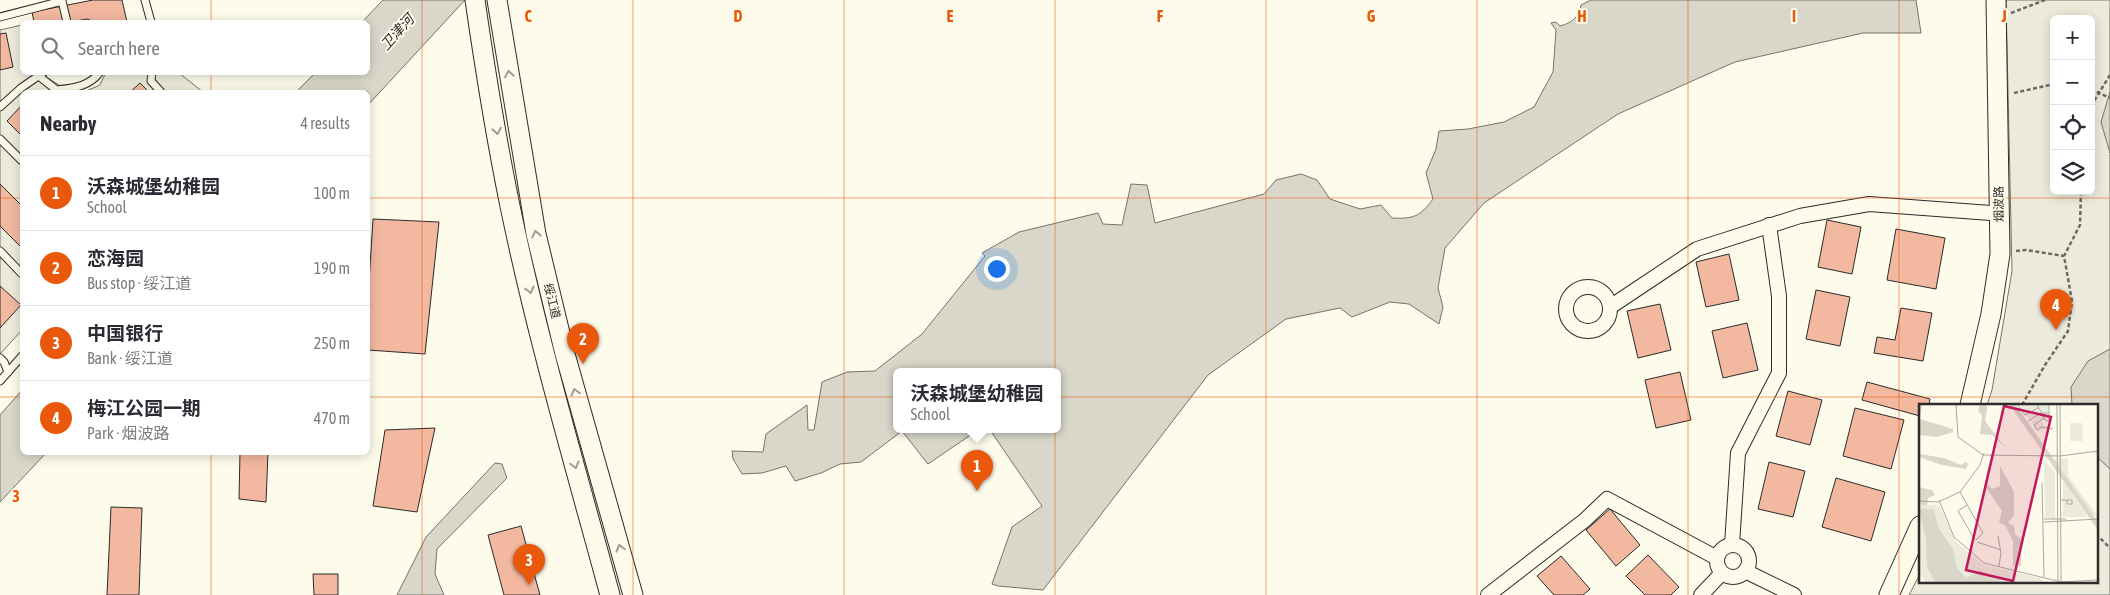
<!DOCTYPE html>
<meta charset="utf-8">
<style>
body{margin:0;font-family:"Asap Condensed","Noto Sans SC",sans-serif;background:#f7f7f7;color:#2b2b33}
.controls{position:absolute;right:15px;top:15px;display:grid;overflow:hidden;border-radius:8px;box-shadow:0 2px 12px #0003}
.controls button{width:45px;height:45px;display:grid;place-items:center;padding:0;border:0;border-bottom:1px solid #e1e1e2;background:#fff;color:#2b2b33;font:25px sans-serif}
.you{position:absolute;left:996px;top:268px;width:18px;height:18px;margin:-12px;border:4px solid #fff;border-radius:50%;background:#1a73e8;box-shadow:0 0 0 8px #1a73e833}
.badge{display:grid;place-items:center;width:32px;height:32px;border-radius:50%;background:#ea580c;color:#fff;font-size:16px;font-weight:700}
.pin{position:absolute;translate:-50% -41px;filter:drop-shadow(0 1px 2px #0008)}
.pin::after{content:'';position:absolute;top:26px;width:18px;height:15px;background:inherit;clip-path:polygon(0 0,100% 0,50% 100%)}
.popup{position:absolute;left:893px;top:368px;width:168px;height:65px;box-sizing:border-box;display:grid;place-content:center;border-radius:8px;background:#fff;filter:drop-shadow(0 1px 4px #0005);font-size:16px;white-space:nowrap;color:#7c7c81}
.popup b{font-size:19px;color:#2b2b33}
.popup::after{content:'';position:absolute;left:50%;top:100%;margin-left:-10px;border:10px solid transparent;border-top-color:#fff}
.list{margin:0;padding:0;list-style:none}
h2{display:flex;justify-content:space-between;align-items:center;height:65px;margin:0;padding:0 20px;font-size:21px}
h2 small{font-size:16px;font-weight:400;color:#7c7c81}
.list li{display:grid;grid-template-columns:32px 1fr auto;gap:15px;align-items:center;box-sizing:border-box;height:75px;padding:0 20px;border-top:1px solid #e1e1e2}
.list b{display:block;font-size:19px;white-space:nowrap}
.list p{margin:0;font-size:16px;white-space:nowrap;color:#7c7c81}
.list em{font-size:16px;font-style:normal;color:#7c7c81}
.icon{flex:none;width:28px;height:28px;fill:none;stroke:currentColor;stroke-width:2;stroke-linecap:round;stroke-linejoin:round}
.map{position:relative;flex:none;width:2110px;height:595px;overflow:hidden}
.search{position:absolute;background:#fff;box-shadow:0 2px 12px #0003;left:20px;top:20px;width:350px;height:55px;display:flex;align-items:center;gap:12px;box-sizing:border-box;padding:0 18px;border-radius:8px;color:#7c7c81;font-size:19px}
.panel{position:absolute;background:#fff;box-shadow:0 2px 12px #0003;left:20px;top:90px;width:350px;height:365px;border-radius:8px}
.map>svg:first-child{display:block}
.green{fill:#ecebdb;stroke:#74746e;fill-rule:evenodd}
.water{fill:#d8d7c9;stroke:#74746e}
.building{fill:#f2b8a0;stroke:#2b2b2b}
.lines{fill:none;stroke-linecap:round;stroke-linejoin:round}
.lane-casing{stroke:#2b2b2b;stroke-width:9}
.street-casing{stroke:#2b2b2b;stroke-width:16}
.secondary-casing{stroke:#2b2b2b;stroke-width:21}
.path{stroke:#6a6964;stroke-width:2.5;stroke-dasharray:4 2.5;stroke-linecap:butt}
.lane{stroke:#fdfbea;stroke-width:7}
.street{stroke:#fdfbea;stroke-width:14}
.secondary{stroke:#fdfbea;stroke-width:19}
.oneway{stroke:#9e9d94}
.grid{fill:none;stroke:#e8590c;stroke-width:1;stroke-opacity:0.55}
.labels{text-anchor:middle;dominant-baseline:central;stroke-width:4;stroke-linejoin:round;paint-order:stroke}
.street-label{font-size:12px;fill:#2b2b2b;stroke:#fdfbea}
.water-label{font-size:14px;font-style:italic;fill:#2b2b2b;stroke:#fdfbea}
.inset-road{fill:none;stroke:#a9a89e;stroke-width:1}
.view{fill:#c2185b;fill-opacity:0.15;stroke:#c2185b;stroke-width:2.5}
.inset-edge{fill:none;stroke:#2b2b2b;stroke-width:2.5}
.grid-label{font-size:16px;text-anchor:middle;font-weight:bold;fill:#e8590c;stroke:#fdfbea;stroke-width:4;stroke-linejoin:round;paint-order:stroke}
</style>
<div class="map">
<svg width="2110" height="595" viewBox="0 0 2110 595">
<rect width="100%" height="100%" fill="#fdfbea"/>
<g class="green">
<path d="M2006 0H2110V595H1909L1920 574V581H2096V405H1987L1992 390 2012 271ZM2054 19H2091V191H2054Z"/>
<polygon points="22,25 22,72 40,73 70,92 22,92 22,330 0,354 0,30"/>
<polygon points="106,72 179,73 203,92 84,92 100,85"/>
</g>
<g class="water">
<polygon points="383,0 465,0 368,105 368,92 296,92 315,73 368,72 368,22 362,22"/>
<path d="M1591 0H1916L1921 33H1863L1735 62 1618 114 1484 203 1445 248 1438 288 1443 307 1439 324 1409 304 1390 302 1352 317 1340 308 1286 319 1208 375 1043 590 998 586 992 584 1012 527 1042 506 990 430H1057V372H897V430H978L928 464 902 431 861 462 840 464 821 473 795 481 786 466 762 473 742 474 733 459 732 451 763 452 766 434 807 405 808 430H814L822 382 847 372 875 371 922 334 985 256 982 253 1019 232 1098 213 1103 224 1122 225 1131 184 1147 185 1155 223 1264 194 1276 180 1301 174 1317 180 1330 199 1360 209 1381 205 1392 218C1413 219 1420 217 1433 199L1426 173 1436 149 1439 131 1468 129 1504 122 1534 107 1553 72 1556 30 1551 23 1556 22 1560 26C1572 23 1579 17 1581 5Z"/>
<polygon points="2110,92 2110,153 2101,122"/>
<polygon points="2110,349 2110,469 2096,456 2096,405 2072,405 2071,387 2088,361"/>
<polygon points="22,390 22,452 46,453 0,502 0,415"/>
<polygon points="495,463 502,464 507,478 437,549 435,574 444,595 397,595 426,537"/>
</g>
<g class="building">
<polygon points="93,0 122,0 127,22 95,22 87,19 71,22 34,22 32,12"/>
<polygon points="6,33 13,67 0,70 0,34"/>
<polygon points="140,83 149,92 130,92"/>
<polygon points="22,105 22,136 7,121"/>
<polygon points="0,184 22,206 22,248 0,226"/>
<polygon points="373,219 439,222 425,354 368,350 368,298"/>
<polygon points="1827,220 1861,227 1852,274 1818,267"/>
<polygon points="1896,229 1945,238 1936,289 1887,280"/>
<polygon points="1729,254 1739,300 1706,307 1696,262"/>
<polygon points="0,286 21,305 0,328"/>
<polygon points="1816,290 1850,297 1840,346 1806,339"/>
<polygon points="1660,304 1671,350 1638,358 1627,311"/>
<polygon points="1901,308 1932,313 1923,361 1874,353 1877,337 1895,340"/>
<polygon points="1747,323 1758,370 1723,378 1712,331"/>
<polygon points="1680,372 1691,420 1656,428 1645,380"/>
<polygon points="1867,382 1930,399 1929,405 1920,405 1920,416 1862,400"/>
<polygon points="1788,391 1822,400 1810,445 1776,436"/>
<polygon points="1855,408 1904,420 1891,469 1843,456"/>
<polygon points="435,428 417,512 373,506 385,430"/>
<polygon points="240,452 268,452 266,502 239,499"/>
<polygon points="1769,462 1805,471 1793,517 1758,509"/>
<polygon points="1836,478 1885,492 1871,541 1822,527"/>
<polygon points="111,507 142,508 139,595 107,595"/>
<polygon points="1610,509 1640,545 1616,566 1586,530"/>
<polygon points="521,526 540,595 504,595 488,535"/>
<polygon points="1648,555 1679,587 1671,595 1645,595 1626,576"/>
<polygon points="1561,556 1590,589 1583,595 1554,595 1537,576"/>
<polygon points="313,574 338,574 338,595 314,595"/>
</g>
<g class="lines">
<defs>
<g id="lane">
<polyline points="145,0 151,22"/>
<polyline points="0,17 62,1 67,22"/>
<polyline points="152,72 151,81 161,92"/>
<polyline points="40,77 59,92"/>
<path d="M56 90C73 88 89 87 100 72"/>
<polyline points="0,107 21,88 44,72"/>
<polyline points="0,139 22,161"/>
<polyline points="0,251 22,274"/>
<polyline points="0,358 4,362 8,372"/>
<polyline points="0,381 22,356"/>
</g>
<g id="street">
<circle cx="1588" cy="309" r="22"/>
<polyline points="1610,307 1697,249 1800,216 1869,204 1991,213"/>
<polyline points="1732,545 1738,453 1779,373 1779,296 1769,225"/>
<circle cx="1733" cy="561" r="16"/>
<polyline points="1745,571 1794,595"/>
<polyline points="1488,595 1585,520 1607,499 1717,558"/>
<polyline points="1701,595 1722,573"/>
</g>
<g id="secondary">
<path d="M475 0C485 69 496 138 510 206 537 337 575 466 610 595"/>
<polyline points="497,0 536,234 565,354 633,595"/>
<polyline points="1970,405 1991,314 2000,254 1996,0"/>
<polyline points="1889,595 1920,526"/>
</g>
</defs>
<use href="#lane" class="lane-casing"/>
<use href="#street" class="street-casing"/>
<use href="#secondary" class="secondary-casing"/>
<g class="path">
<polyline points="2011,13 2045,0"/>
<polyline points="2091,89 2110,98"/>
<polyline points="2014,93 2054,84"/>
<polyline points="2091,106 2110,75"/>
<polyline points="2016,251 2026,250 2064,256"/>
<polyline points="2022,405 2045,365 2068,331 2072,301 2064,256 2080,225 2081,191"/>
<polyline points="2096,534 2110,548"/>
</g>
<use href="#lane" class="lane"/>
<use href="#street" class="street"/>
<use href="#secondary" class="secondary"/>
</g>
<defs><path id="oneway-chevron" d="M-2-3.5L2.5 0L-2 3.5" fill="none" stroke-width="1.6" stroke-linecap="round" stroke-linejoin="round" transform="scale(1.25)"/></defs>
<g class="oneway">
<use href="#oneway-chevron" transform="translate(509 74) rotate(-99)"/>
<use href="#oneway-chevron" transform="translate(497 131) rotate(80)"/>
<use href="#oneway-chevron" transform="translate(536 234) rotate(-102)"/>
<use href="#oneway-chevron" transform="translate(530 290) rotate(76)"/>
<use href="#oneway-chevron" transform="translate(575 392) rotate(-106)"/>
<use href="#oneway-chevron" transform="translate(575 465) rotate(75)"/>
<use href="#oneway-chevron" transform="translate(620 548) rotate(-106)"/>
</g>
<path class="grid" d="M211 0V22M422 0V595M633 0V595M844 0V595M1055 0V595M1266 0V595M1477 0V595M1688 0V595M1899 0V595M211 72V92M0 198H22M368 198H2110M0 397H22M368 397H2110M211 452V595"/>
<g class="labels">
<g class="street-label">
<text transform="translate(1999 204) rotate(-91)">烟波路</text>
<text transform="translate(552 301) rotate(76)">绥江道</text>
</g>
<g class="water-label">
<text transform="translate(397 32) rotate(-48)">卫津河</text>
</g>
</g>
<g transform="translate(1919 404)">
<rect width="179" height="179" fill="#fdfbea"/>
<path d="M100 0H129V14L123 17 126 24 119 28ZM151 19H163L164 37H151ZM122 53 136 68V114H126L125 59ZM149 54V72L179 112H175L133 55ZM144 76 146 80 169 113H144ZM0 101H20L37 138 65 161 121 174 124 179H7L0 168Z" fill="#ecebdb"/>
<path d="M0 0H3L1 15 34 25V28L18 33 0 31ZM61 0H67L68 5 66 17 86 43 73 31 61 30 63 12 59 6ZM90 0H96L160 91 179 118V126ZM0 50 25 54 42 61 47 58 49 60 47 65 23 61 0 53ZM81 62 95 88V111L89 119 95 122 96 130 103 136 102 162H94V137L86 121 80 119 83 107 67 83 68 79 73 85 81 82ZM0 83 13 86 16 91 9 94 8 102 0 100ZM3 104 15 106 20 125 34 145 38 164 47 174 62 166 69 172 84 174 89 179 82 175 80 179H17L8 163 7 135 0 107Z" fill="#d8d7c9"/>
<path class="inset-road" d="M37 0 39 33 64 51M98 0 106 11 119 4M118 0 126 16 130 17M130 0V17M138 0 139 178M141 0 142 178M125 14 115 21 118 26 122 23 134 25M109 17 122 9H130M64 51 141 52 179 47M123 79 125 173M41 88 64 129 57 136M20 96 35 133 65 159 142 178 179 176M142 96H153V100H148V96M0 97 19 98 41 88 61 61 65 49M48 101 39 107 56 136M125 115H147M125 118 179 115M79 132 82 149 80 162M58 138 82 146"/>
<path class="view" d="M85 2 132 13 94 177 47 166Z"/>
<rect width="179" height="179" class="inset-edge"/>
</g>
<g class="grid-label">
<text x="528" y="22">C</text>
<text x="738" y="22">D</text>
<text x="950" y="22">E</text>
<text x="1160" y="22">F</text>
<text x="1371" y="22">G</text>
<text x="1582" y="22">H</text>
<text x="1794" y="22">I</text>
<text x="2004" y="22">J</text>
<text x="16" y="502">3</text>
</g>
</svg>
<div class="controls">
<button>+</button>
<button>−</button>
<button><svg class="icon" aria-label="locate" viewBox="0 0 24 24"><circle cx="12" cy="12" r="6"/><path d="M12 2v4M12 18v4M2 12h4M18 12h4"/></svg></button>
<button><svg class="icon" aria-label="layers" viewBox="0 0 24 24"><path d="M12 4l9 5-9 5-9-5zM3 14l9 5 9-5"/></svg></button>
</div>
<div class="you"></div>
<div class="pin badge" style="left:977px;top:491px">1</div>
<div class="popup"><b>沃森城堡幼稚园</b>School</div>
<div class="pin badge" style="left:583px;top:364px">2</div>
<div class="pin badge" style="left:529px;top:585px">3</div>
<div class="pin badge" style="left:2056px;top:330px">4</div>
<div class="search"><svg class="icon" aria-label="search" viewBox="0 0 24 24"><circle cx="10" cy="10" r="6"/><path d="M15 15l6 6"/></svg>Search here</div>
<section class="panel">
<h2>Nearby<small>4 results</small></h2>
<ul class="list">
<li><span class="badge">1</span><div><b>沃森城堡幼稚园</b><p>School</p></div><em>100 m</em></li>
<li><span class="badge">2</span><div><b>恋海园</b><p>Bus stop · 绥江道</p></div><em>190 m</em></li>
<li><span class="badge">3</span><div><b>中国银行</b><p>Bank · 绥江道</p></div><em>250 m</em></li>
<li><span class="badge">4</span><div><b>梅江公园一期</b><p>Park · 烟波路</p></div><em>470 m</em></li>
</ul>
</section>
</div>
